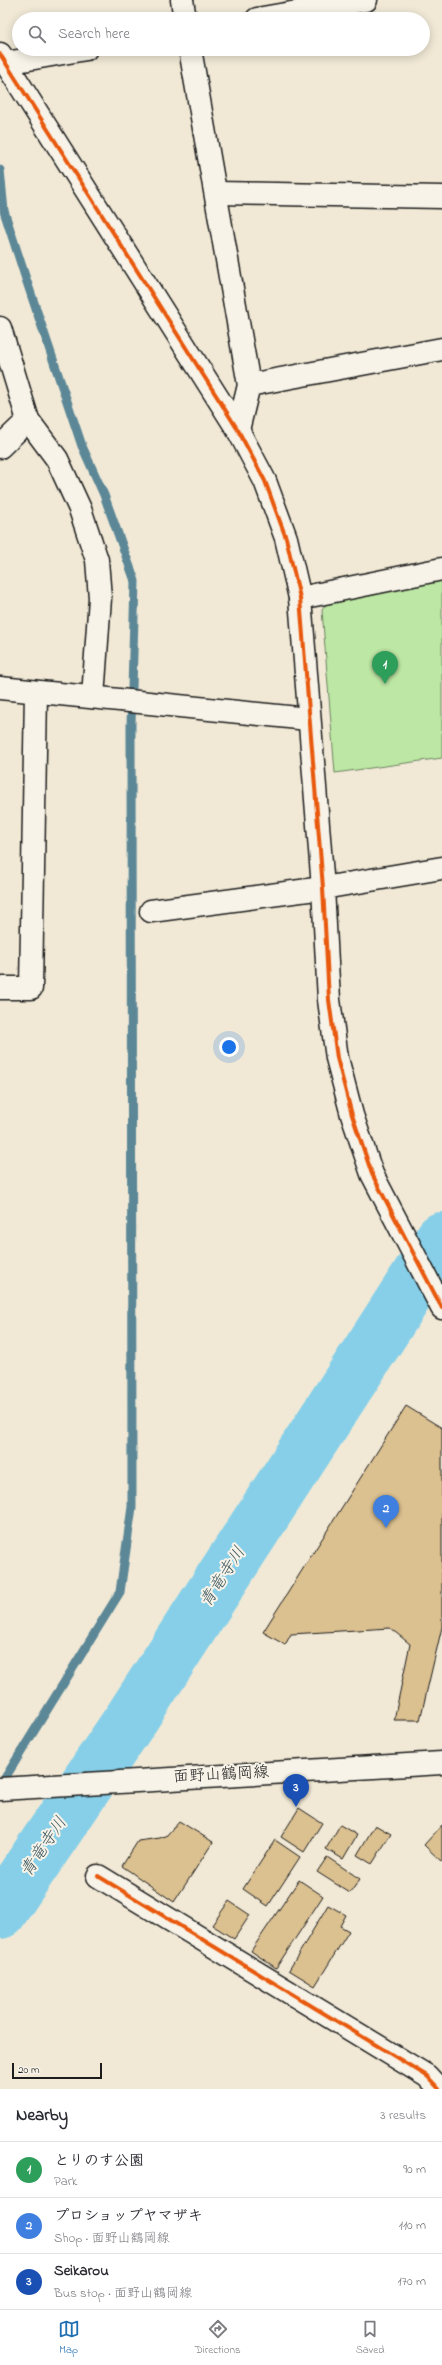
<!DOCTYPE html>
<meta charset="utf-8">
<style>
body{margin:0;font-family:"Indie Flower","Klee One",sans-serif;background:#f7f7f7;color:#2b2b33}
.scale{position:absolute;left:12px;bottom:10px;width:90px;box-sizing:border-box;padding-left:4px;border:2px solid #1c1c1c;border-top:0;font-size:11px;line-height:14px;white-space:nowrap;color:#1c1c1c;-webkit-text-stroke:3px #f7f3e8;paint-order:stroke}
.you{position:absolute;left:229px;top:1047px;width:14px;height:14px;margin:-10px;border:3px solid #fff;border-radius:50%;background:#1a73e8;box-shadow:0 0 0 6px #1a73e833}
.badge{display:grid;place-items:center;width:26px;height:26px;border-radius:50%;background:#1f6fb2;color:#fff;font-size:13px;font-weight:700}
.pin{position:absolute;translate:-50% -33px;filter:drop-shadow(0 1px 2px #0008)}
.pin::after{content:'';position:absolute;top:21px;width:14px;height:12px;background:inherit;clip-path:polygon(0 0,100% 0,50% 100%)}
.list{margin:0;padding:0;list-style:none}
h2{display:flex;justify-content:space-between;align-items:center;height:52px;margin:0;padding:0 16px;font-size:17px}
h2 small{font-size:13px;font-weight:400;color:#7c7c81}
.list li{display:grid;grid-template-columns:26px 1fr auto;gap:12px;align-items:center;box-sizing:border-box;height:56px;padding:0 16px;border-top:1px solid #e1e1e2}
.list b{display:block;font-size:15px;white-space:nowrap}
.list p{margin:0;font-size:13px;white-space:nowrap;color:#7c7c81}
.list em{font-size:13px;font-style:normal;color:#7c7c81}
.icon{flex:none;width:22px;height:22px;fill:none;stroke:currentColor;stroke-width:2;stroke-linecap:round;stroke-linejoin:round}
.map{position:relative;flex:none;width:442px;height:2089px;overflow:hidden}
.search{position:absolute;background:#fff;box-shadow:0 2px 10px #0003;left:12px;right:12px;top:12px;height:44px;display:flex;align-items:center;gap:10px;box-sizing:border-box;padding:0 14px;border-radius:22px;color:#7c7c81;font-size:15px}
.sheet{height:220px;background:#fff}
nav{display:flex;justify-content:space-around;align-items:center;box-sizing:border-box;height:56px;border-top:1px solid #e1e1e2;background:#fff;font-size:11px;color:#7c7c81}
nav a{display:grid;justify-items:center;gap:2px}
nav .on{color:#1f6fb2}
.map>svg:first-child{display:block}
.green{fill:#bde7a4;stroke:#6c8260}
.lines{fill:none;stroke-linecap:round;stroke-linejoin:round}
.stream{stroke:#5c8796;stroke-width:9}
.river{stroke:#87cfe8;stroke-width:54}
.building{fill:#dbc090;stroke:#1c1c1c}
.minor-casing{stroke:#1c1c1c;stroke-width:25}
.tertiary-casing{stroke:#1c1c1c;stroke-width:25}
.secondary-casing{stroke:#1c1c1c;stroke-width:25}
.minor{stroke:#f7f3e8;stroke-width:22}
.tertiary{stroke:#f7f3e8;stroke-width:22}
.secondary{stroke:#f7f3e8;stroke-width:22}
.cycleway-casing{stroke:#f7f3e8;stroke-width:6}
.cycleway{stroke:#e8590c;stroke-width:4}
.labels{text-anchor:middle;dominant-baseline:central;stroke-width:4;stroke-linejoin:round;paint-order:stroke}
.street-label{font-size:16px;fill:#1c1c1c;stroke:#f7f3e8}
.water-label{font-size:17px;font-style:italic;fill:#415b63;stroke:#f7f3e8}
</style>
<div class="map">
<svg width="442" height="2089" viewBox="0 0 442 2089">
<rect width="100%" height="100%" fill="#f1e9d6"/>
<filter id="ink" filterUnits="userSpaceOnUse"><feTurbulence type="fractalNoise" baseFrequency=".025" numOctaves="2"/><feDisplacementMap in="SourceGraphic" scale="8" xChannelSelector="R" yChannelSelector="G"/><feConvolveMatrix kernelMatrix="1 2 1 2 8 2 1 2 1" color-interpolation-filters="sRGB"/></filter>
<g filter="url(#ink)">
<polygon class="green" points="442,579 442,758 335,773 322,610 330,599"/>
<g class="lines">
<polyline class="stream" points="0,170 4,211 25,276 82,446 104,495 135,581 131,725 132,1507 120,1592 0,1786"/>
<polyline class="river" points="0,1912 131,1719 442,1239"/>
</g>
<g class="building">
<polygon points="406,1406 442,1428 442,1627 420,1720 394,1720 410,1644 390,1628 291,1634 285,1645 263,1632"/>
<polygon points="299,1808 322,1823 304,1852 281,1837"/>
<polygon points="179,1821 213,1842 174,1902 122,1866 138,1841 160,1838 167,1835"/>
<polygon points="340,1825 357,1835 343,1859 326,1849"/>
<polygon points="375,1825 391,1834 372,1864 357,1855"/>
<polygon points="442,1825 442,1862 424,1845"/>
<polygon points="275,1840 300,1857 268,1906 243,1889"/>
<polygon points="327,1857 360,1879 350,1893 317,1872"/>
<polygon points="299,1880 323,1896 276,1968 251,1951"/>
<polygon points="229,1901 250,1915 234,1939 212,1925"/>
<polygon points="328,1905 346,1915 340,1926 349,1931 315,1986 289,1970"/>
</g>
<g class="lines">
<defs>
<g id="minor">
<polyline points="182,0 185,19"/>
<polyline points="257,19 366,0"/>
<polyline points="190,49 249,385"/>
<polyline points="6,63 86,49"/>
<polyline points="216,193 442,197"/>
<polyline points="0,328 28,420 57,459 80,509 97,560 100,598 93,697"/>
<polyline points="238,430 249,385 442,349"/>
<polyline points="0,447 28,420"/>
<polyline points="300,598 442,569"/>
<polyline points="0,688 308,719"/>
<polyline points="151,911 323,888 442,868"/>
<polyline points="0,988 31,988 36,692"/>
<polyline points="98,1876 427,2076 439,2089"/>
</g>
<polyline id="tertiary" points="0,54 238,430 265,481 286,538 300,598 323,888 329,1000 337,1058 352,1115 372,1174 442,1308"/>
<polyline id="secondary" points="0,1789 442,1763"/>
</defs>
<use href="#minor" class="minor-casing"/>
<use href="#tertiary" class="tertiary-casing"/>
<use href="#secondary" class="secondary-casing"/>
<use href="#minor" class="minor"/>
<use href="#tertiary" class="tertiary"/>
<use href="#secondary" class="secondary"/>
<defs>
<g id="cycleway">
<polyline points="0,54 238,430 265,481 286,538 300,598 323,888 329,1000 337,1058 352,1115 372,1174 442,1308"/>
<polyline points="98,1876 427,2076 439,2089"/>
</g>
</defs>
<use href="#cycleway" class="cycleway-casing"/>
<use href="#cycleway" class="cycleway"/>
</g>
</g>
<g class="labels">
<g class="street-label">
<text transform="translate(221 1775) rotate(-3)">面野山鶴岡線</text>
</g>
<g class="water-label">
<text transform="translate(223 1577) rotate(-57)">青竜寺川</text>
<text transform="translate(44 1847) rotate(-56)">青竜寺川</text>
</g>
</g>
</svg>
<div class="scale">20 m</div>
<div class="you"></div>
<div class="pin badge" style="left:385px;top:684px;background:#2e9e5b">1</div>
<div class="pin badge" style="left:386px;top:1528px;background:#3f7fe0">2</div>
<div class="pin badge" style="left:296px;top:1807px;background:#1a4fb4">3</div>
<div class="search"><svg class="icon" aria-label="search" viewBox="0 0 24 24"><circle cx="10" cy="10" r="6"/><path d="M15 15l6 6"/></svg>Search here</div>
</div>
<section class="sheet">
<h2>Nearby<small>3 results</small></h2>
<ul class="list">
<li><span class="badge" style="background:#2e9e5b">1</span><div><b>とりのす公園</b><p>Park</p></div><em>90 m</em></li>
<li><span class="badge" style="background:#3f7fe0">2</span><div><b>プロショップヤマザキ</b><p>Shop · 面野山鶴岡線</p></div><em>110 m</em></li>
<li><span class="badge" style="background:#1a4fb4">3</span><div><b>Seikarou</b><p>Bus stop · 面野山鶴岡線</p></div><em>170 m</em></li>
</ul>
</section>
<nav>
<a class="on"><svg class="icon" aria-label="map" viewBox="0 0 24 24"><path d="M3 6l6-2 6 2 6-2v14l-6 2-6-2-6 2zM9 4v14M15 6v14"/></svg>Map</a>
<a><svg class="icon" aria-label="directions" viewBox="0 0 24 24"><path d="M12 3l9 9-9 9-9-9zM9 14v-3h6M13 9l2 2-2 2"/></svg>Directions</a>
<a><svg class="icon" aria-label="saved" viewBox="0 0 24 24"><path d="M7 4h10v16l-5-4-5 4z"/></svg>Saved</a>
</nav>
